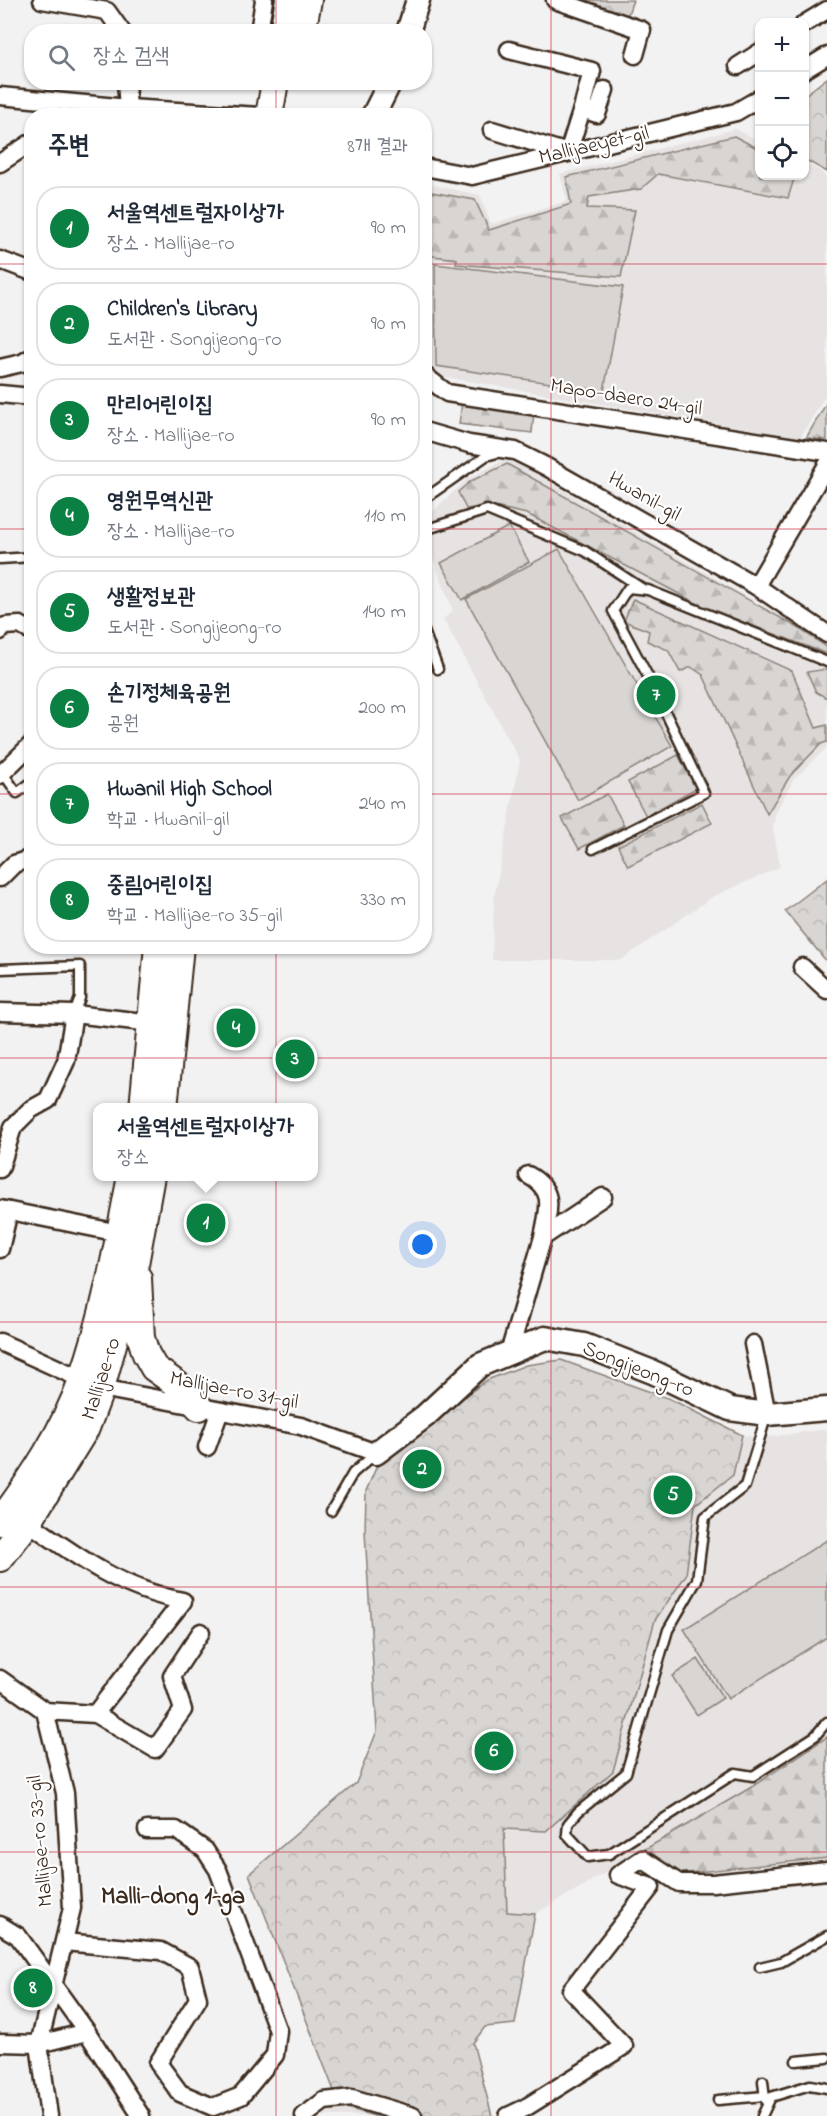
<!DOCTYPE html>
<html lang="ko">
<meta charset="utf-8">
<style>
body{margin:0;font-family:"Indie Flower","Poor Story",sans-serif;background:#f2f2f3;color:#1f2937}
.controls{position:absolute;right:18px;top:18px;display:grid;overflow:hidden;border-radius:12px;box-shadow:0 2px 4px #0004}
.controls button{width:54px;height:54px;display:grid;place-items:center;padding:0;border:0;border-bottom:2px solid #e0e1e3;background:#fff;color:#1f2937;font:30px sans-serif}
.you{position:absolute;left:423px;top:1245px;width:21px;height:21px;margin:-15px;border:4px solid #fff;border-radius:50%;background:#1a73e8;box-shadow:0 0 0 9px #1a73e833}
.badge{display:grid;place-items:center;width:39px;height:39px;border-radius:50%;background:#0b8043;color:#fff;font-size:20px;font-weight:700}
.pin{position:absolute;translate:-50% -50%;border:3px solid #fff;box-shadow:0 2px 6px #0006}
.popup{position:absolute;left:93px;top:1103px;width:225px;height:78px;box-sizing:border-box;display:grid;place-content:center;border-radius:12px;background:#fff;filter:drop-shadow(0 2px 4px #0005);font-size:20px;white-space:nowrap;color:#747a83}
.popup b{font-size:22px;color:#1f2937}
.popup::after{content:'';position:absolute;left:50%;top:100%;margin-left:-12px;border:12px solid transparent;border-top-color:#fff}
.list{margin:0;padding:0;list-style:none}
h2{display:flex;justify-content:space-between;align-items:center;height:78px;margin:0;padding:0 24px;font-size:26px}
h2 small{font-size:20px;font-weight:400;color:#747a83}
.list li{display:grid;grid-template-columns:39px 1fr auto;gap:18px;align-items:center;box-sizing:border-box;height:84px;margin:0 12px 12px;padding:0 12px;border:2px solid #e0e1e3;border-radius:24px}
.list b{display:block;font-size:22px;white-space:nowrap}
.list p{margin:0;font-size:20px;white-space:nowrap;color:#747a83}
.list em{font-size:20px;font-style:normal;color:#747a83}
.icon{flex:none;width:33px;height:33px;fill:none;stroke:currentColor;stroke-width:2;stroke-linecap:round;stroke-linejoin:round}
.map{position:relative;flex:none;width:827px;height:2116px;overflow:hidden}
.search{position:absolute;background:#fff;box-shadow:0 2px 4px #0004;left:24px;top:24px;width:408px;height:66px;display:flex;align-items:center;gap:15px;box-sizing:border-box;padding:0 21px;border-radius:24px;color:#747a83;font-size:22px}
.panel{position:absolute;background:#fff;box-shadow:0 2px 4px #0004;left:24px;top:108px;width:408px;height:846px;border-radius:24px}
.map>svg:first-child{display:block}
.built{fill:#e6e3e2}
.grass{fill:#d8d5d2;stroke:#8a8078;stroke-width:1.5}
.forest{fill:url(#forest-firs);stroke:#8a8078;stroke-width:1.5}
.park{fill:url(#park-crowns);stroke:#8a8078;stroke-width:1.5}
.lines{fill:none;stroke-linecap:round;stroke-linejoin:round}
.lane-casing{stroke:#3b2a1e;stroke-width:13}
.street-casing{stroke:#3b2a1e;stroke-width:21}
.secondary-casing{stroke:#3b2a1e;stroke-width:27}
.primary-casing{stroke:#3b2a1e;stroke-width:30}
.lane{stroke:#fff;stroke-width:8}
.street{stroke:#fff;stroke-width:16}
.secondary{stroke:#fff;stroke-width:22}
.primary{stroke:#fff;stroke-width:26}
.grid{fill:none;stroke:#d1495b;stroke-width:1.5;stroke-opacity:0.55}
.labels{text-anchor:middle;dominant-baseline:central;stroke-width:4.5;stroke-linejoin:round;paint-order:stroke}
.street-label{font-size:21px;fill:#3b2a1e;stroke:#fff}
.quarter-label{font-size:24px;font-weight:bold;fill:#3b2a1e;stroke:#fff}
</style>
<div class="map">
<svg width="827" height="2116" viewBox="0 0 827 2116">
<defs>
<pattern id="forest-firs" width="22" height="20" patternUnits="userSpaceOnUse" patternTransform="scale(1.5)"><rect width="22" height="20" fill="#d8d5d2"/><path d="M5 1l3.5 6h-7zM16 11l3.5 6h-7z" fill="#bab7b4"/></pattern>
<pattern id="park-crowns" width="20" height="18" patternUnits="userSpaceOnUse" patternTransform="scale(1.5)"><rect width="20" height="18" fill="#d8d5d2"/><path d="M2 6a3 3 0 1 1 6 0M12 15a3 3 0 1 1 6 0" fill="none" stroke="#bab7b4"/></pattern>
</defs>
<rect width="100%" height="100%" fill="#f3f2f2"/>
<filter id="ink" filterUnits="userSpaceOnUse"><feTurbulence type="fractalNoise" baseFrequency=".0167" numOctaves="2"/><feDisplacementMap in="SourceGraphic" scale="12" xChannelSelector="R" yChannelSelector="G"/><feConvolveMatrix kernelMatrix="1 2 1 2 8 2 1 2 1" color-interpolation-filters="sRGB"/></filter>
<g filter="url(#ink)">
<g class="built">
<polygon points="735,129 759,141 760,176 804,176 805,163 821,171 827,180 827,393 800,438 438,376 425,351 424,197 427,184 480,195 491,224 567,201 560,174"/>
<polygon points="508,458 827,643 827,747 794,779 776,812 773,827 780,867 714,896 621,960 492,960 494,899 520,760 443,619 453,611 425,538 425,519 467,479"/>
<polygon points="827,1429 827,1737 750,1788 535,1914 507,1913 504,1829 546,1830 613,1771 655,1620 686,1575 695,1505 733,1475 742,1435 760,1438"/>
<polygon points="340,2106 374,2116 323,2116"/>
</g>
<g class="grass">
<polygon points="435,264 623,287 604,391 436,366"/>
<polygon points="509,526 529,562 462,600 441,563"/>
<polygon points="559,549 672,746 578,800 466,599"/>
<polygon points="827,1540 827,1637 728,1699 684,1629"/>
<polygon points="698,1659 723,1698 697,1715 672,1676"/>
</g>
<g class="forest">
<polygon points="734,136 759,149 760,176 795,176 788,198 658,174 641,189 589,197 587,208 635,210 621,277 456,264 457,259 425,255 425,235 431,192 475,200 489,230 571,204 566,177"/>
<polygon points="462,402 534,411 532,433 459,424"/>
<polygon points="507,464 795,626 827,647 827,654 706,608 527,514 490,506 466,509 458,492 471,481"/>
<polygon points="633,599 792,671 816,728 827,725 827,742 821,744 790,776 767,814 703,675 691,667 680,672 668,650 647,641 649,631 624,621"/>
<polygon points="827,669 827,698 816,692 807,672"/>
<polygon points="678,755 696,788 646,816 628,782"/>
<polygon points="607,794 624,825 579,849 562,818"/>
<polygon points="702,803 712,823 628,866 618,846"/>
<polygon points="827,1737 827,1858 679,1874 642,1851 750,1788"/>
</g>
<g class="park">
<polygon points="580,0 633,0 627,17"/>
<polygon points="827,78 827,172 804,159 805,95"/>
<polygon points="827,402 827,440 806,438"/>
<polygon points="827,879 827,962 785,911"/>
<polygon points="561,1360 670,1399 742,1435 733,1475 695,1505 686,1575 655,1620 613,1771 546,1831 504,1829 507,1912 535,1914 515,2024 485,2027 473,2043 492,2116 374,2116 340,2106 249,1874 356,1783 377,1731 365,1532 366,1491 379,1461 487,1380 526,1365"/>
</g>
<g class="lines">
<defs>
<g id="lane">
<polyline points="424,499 486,456 497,453"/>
<polyline points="424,530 487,510 585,551 643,589"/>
<polyline points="0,559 32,557"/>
<polyline points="424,631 438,669"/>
<polyline points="3,773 17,793 32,782"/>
<polyline points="593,849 704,793 650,680 613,611 628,588 648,590 827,662"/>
<polyline points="0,969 80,966 80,998 74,1014"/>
<polyline points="767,1414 745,1486 705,1517 697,1580 668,1630 626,1773 578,1812 568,1824 567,1834 588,1857 609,1854 735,1773 753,1776 815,1736 827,1722"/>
<polyline points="331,1511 353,1473 376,1453"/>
<polyline points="760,1967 781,1962 827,1936"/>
<polyline points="796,2061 827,2058"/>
<polyline points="763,2081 765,2099"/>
<polyline points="718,2100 765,2096"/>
<polyline points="762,2116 771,2097 810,2085 827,2088"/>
</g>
<g id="street">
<polyline points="42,0 107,11 122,32"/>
<polyline points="555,0 642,30 635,55"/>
<polyline points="804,24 827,10"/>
<polyline points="259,32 264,0"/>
<polyline points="509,50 592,71 582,109"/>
<polyline points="738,66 760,52"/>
<polyline points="804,70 827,56"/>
<polyline points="126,82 128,108"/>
<polyline points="0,96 128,108 260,116"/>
<polyline points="492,130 568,153 582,109 597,114 605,90"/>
<polyline points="0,163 32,142"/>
<polyline points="424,167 472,176 736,112 760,98"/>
<polyline points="0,260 32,272"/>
<polyline points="0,368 22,363 32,357"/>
<polyline points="424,375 447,393 827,452"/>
<polyline points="0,394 32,397"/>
<polyline points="424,431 469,444 515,451 545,466 756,586 827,634"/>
<polyline points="756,586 827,465"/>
<polyline points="0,631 5,626 20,625 32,632"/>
<polyline points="0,775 32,744"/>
<polyline points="0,878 14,864 32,858"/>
<polyline points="802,967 827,990"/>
<polyline points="0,1012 74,1014"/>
<polyline points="0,1169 13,1127 30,1110 48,1100 66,1061 74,1014 152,1023"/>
<path d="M528 1175C557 1191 548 1210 543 1237"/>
<polyline points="0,1209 119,1233"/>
<polyline points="0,1249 9,1211"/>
<polyline points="0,1342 101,1388 301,1426 376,1453"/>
<polyline points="753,1344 767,1414"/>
<polyline points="509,1353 543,1237 603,1197"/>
<polyline points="207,1447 220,1411"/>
<path d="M28 1522C77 1557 123 1590 183 1601L95 1714"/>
<polyline points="0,1679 45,1711 65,1793 72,1908 39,2044 49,2116"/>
<polyline points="45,1711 95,1714 155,1749 183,1710 172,1676 201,1632"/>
<polyline points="0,1925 18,1936 87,2032 141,2116"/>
<polyline points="64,1942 161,1951 190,1967 198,1999 158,2063 180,2093 213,2107 241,2096 275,2055 278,2031 218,1870 205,1850 176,1830 147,1830"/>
<polyline points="0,2043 39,2044 87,2032"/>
<polyline points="304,2116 324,2101 352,2098 413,2116"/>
<polyline points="508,2116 525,2108 624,2046 571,1990 651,1887 618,1875 642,1859 679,1883 713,1883 827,1871"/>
</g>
<g id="secondary">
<polyline points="408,32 418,0"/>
<polyline points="373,116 390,82"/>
<polyline points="376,1453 425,1416 480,1365 545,1338 584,1345 655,1373 730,1409 767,1414 827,1409"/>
</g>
<g id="primary">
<polyline points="283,32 289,0"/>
<polyline points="302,32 308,0"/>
<polyline points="269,116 275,82"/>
<polyline points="143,1108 158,946"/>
<polyline points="164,1108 180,946"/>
<polyline points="138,1278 141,1338 146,1354 154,1368 182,1388 199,1407"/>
<path d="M0 1522C32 1479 64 1431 82 1380 105 1315 118 1244 131 1176"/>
<polyline points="0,1558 28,1522 86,1428 101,1388 135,1264 151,1176"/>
</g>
</defs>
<use href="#lane" class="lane-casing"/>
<use href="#street" class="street-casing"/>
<use href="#secondary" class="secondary-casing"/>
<use href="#primary" class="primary-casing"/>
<use href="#lane" class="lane"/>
<use href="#street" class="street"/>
<use href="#secondary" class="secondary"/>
<use href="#primary" class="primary"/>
</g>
</g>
<path class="grid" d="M276 0V32M551 0V2116M276 82V116M0 264H32M424 264H827M0 529H32M424 529H827M0 794H32M424 794H827M276 946V2116M0 1058H827M0 1322H827M0 1587H827M0 1852H827"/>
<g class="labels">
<g class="street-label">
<text transform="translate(594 146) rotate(-13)">Mallijaeyet-gil</text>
<text transform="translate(626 398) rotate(9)">Mapo-daero 24-gil</text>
<text transform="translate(644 497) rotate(30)">Hwanil-gil</text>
<text transform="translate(638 1370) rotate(22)">Songijeong-ro</text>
<text transform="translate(102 1379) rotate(-72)">Mallijae-ro</text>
<text transform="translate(234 1391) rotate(11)">Mallijae-ro 31-gil</text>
<text transform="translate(41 1841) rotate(-95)">Mallijae-ro 33-gil</text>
</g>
<g class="quarter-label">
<text x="173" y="1897">Malli-dong 1-ga</text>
</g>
</g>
</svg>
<div class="controls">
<button>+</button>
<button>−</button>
<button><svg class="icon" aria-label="locate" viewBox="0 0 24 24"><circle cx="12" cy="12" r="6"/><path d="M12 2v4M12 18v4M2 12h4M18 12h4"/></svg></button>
</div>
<div class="you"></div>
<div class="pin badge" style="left:206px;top:1223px">1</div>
<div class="popup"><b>서울역센트럴자이상가</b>장소</div>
<div class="pin badge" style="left:422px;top:1469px">2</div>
<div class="pin badge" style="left:295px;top:1059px">3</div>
<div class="pin badge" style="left:236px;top:1028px">4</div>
<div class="pin badge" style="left:673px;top:1495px">5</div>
<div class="pin badge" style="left:494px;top:1751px">6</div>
<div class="pin badge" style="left:656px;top:695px">7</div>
<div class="pin badge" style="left:33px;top:1988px">8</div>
<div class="search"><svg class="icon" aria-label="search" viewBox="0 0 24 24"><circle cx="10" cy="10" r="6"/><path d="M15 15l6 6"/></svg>장소 검색</div>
<section class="panel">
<h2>주변<small>8개 결과</small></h2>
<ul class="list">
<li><span class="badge">1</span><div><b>서울역센트럴자이상가</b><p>장소 · Mallijae-ro</p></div><em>90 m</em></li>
<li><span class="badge">2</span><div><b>Children's Library</b><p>도서관 · Songijeong-ro</p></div><em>90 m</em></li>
<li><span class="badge">3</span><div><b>만리어린이집</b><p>장소 · Mallijae-ro</p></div><em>90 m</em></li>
<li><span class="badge">4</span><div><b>영원무역신관</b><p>장소 · Mallijae-ro</p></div><em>110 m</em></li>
<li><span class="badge">5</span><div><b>생활정보관</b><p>도서관 · Songijeong-ro</p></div><em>140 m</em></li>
<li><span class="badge">6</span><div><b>손기정체육공원</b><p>공원</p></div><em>200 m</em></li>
<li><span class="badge">7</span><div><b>Hwanil High School</b><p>학교 · Hwanil-gil</p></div><em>240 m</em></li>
<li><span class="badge">8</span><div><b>중림어린이집</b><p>학교 · Mallijae-ro 35-gil</p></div><em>330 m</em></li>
</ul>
</section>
</div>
